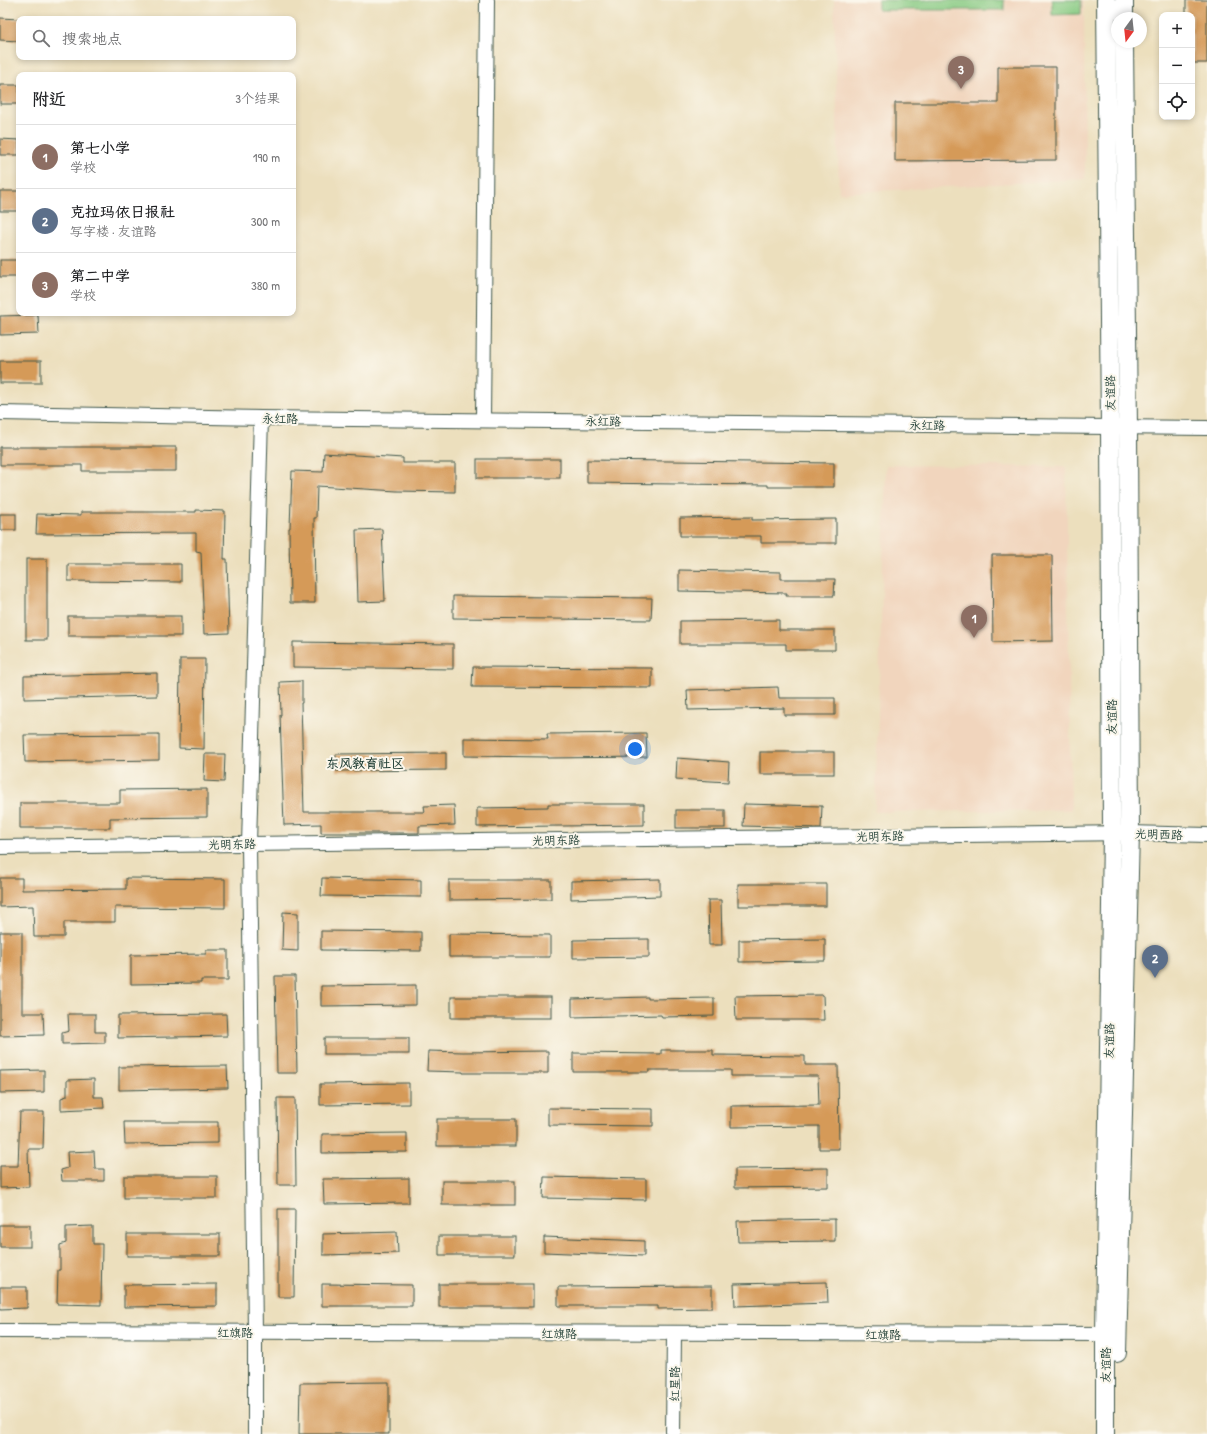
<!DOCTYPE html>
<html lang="zh">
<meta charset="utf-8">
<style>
body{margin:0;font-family:"Patrick Hand","LXGW WenKai TC",sans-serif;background:#f6f6f6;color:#202124}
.controls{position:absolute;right:12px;top:12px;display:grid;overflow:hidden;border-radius:8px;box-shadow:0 2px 6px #0003}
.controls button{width:36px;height:36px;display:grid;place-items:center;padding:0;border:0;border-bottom:1px solid #e0e0e0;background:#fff;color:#202124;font:20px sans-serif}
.compass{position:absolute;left:1111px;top:12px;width:36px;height:36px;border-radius:50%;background:#fff;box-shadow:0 2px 6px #0003;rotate:195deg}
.you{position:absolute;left:635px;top:749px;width:14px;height:14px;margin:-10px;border:3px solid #fff;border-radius:50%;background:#1a73e8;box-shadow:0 0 0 6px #1a73e833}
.badge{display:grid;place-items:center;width:26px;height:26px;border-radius:50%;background:#2563eb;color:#fff;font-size:13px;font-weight:700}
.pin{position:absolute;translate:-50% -33px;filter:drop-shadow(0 1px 2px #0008)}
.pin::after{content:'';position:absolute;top:21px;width:14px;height:12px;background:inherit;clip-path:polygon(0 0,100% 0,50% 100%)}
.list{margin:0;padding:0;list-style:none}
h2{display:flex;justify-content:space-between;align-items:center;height:52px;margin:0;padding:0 16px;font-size:17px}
h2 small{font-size:13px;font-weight:400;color:#757577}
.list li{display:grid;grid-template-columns:26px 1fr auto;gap:12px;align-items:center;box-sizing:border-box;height:64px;padding:0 16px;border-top:1px solid #e0e0e0}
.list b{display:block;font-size:15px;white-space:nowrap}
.list p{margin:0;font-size:13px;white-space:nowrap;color:#757577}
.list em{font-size:13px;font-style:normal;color:#757577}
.icon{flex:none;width:22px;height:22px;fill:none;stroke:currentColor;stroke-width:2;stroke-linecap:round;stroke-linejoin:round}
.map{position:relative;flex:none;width:1207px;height:1434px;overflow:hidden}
.search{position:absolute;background:#fff;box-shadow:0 2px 6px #0003;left:16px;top:16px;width:280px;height:44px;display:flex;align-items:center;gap:10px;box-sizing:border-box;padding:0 14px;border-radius:8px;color:#757577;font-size:15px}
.panel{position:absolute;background:#fff;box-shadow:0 2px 6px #0003;left:16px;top:72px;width:280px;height:244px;border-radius:8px}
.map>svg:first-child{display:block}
.built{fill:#f1d5bd}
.green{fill:#89cb84;stroke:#54845c}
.building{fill:#d59a58}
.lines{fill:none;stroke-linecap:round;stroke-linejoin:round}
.minor-casing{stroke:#3e5549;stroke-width:16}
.major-casing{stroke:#3e5549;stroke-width:20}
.minor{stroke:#fff;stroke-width:14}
.major{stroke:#fff;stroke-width:18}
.labels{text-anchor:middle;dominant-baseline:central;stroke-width:4;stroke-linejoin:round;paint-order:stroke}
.street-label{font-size:12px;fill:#1f3d34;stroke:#fbf7ec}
.neighbourhood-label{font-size:13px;font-weight:bold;fill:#1f3d34;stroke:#fbf7ec}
</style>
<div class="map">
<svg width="1207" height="1434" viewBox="0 0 1207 1434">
<rect width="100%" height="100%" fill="#fbf7ec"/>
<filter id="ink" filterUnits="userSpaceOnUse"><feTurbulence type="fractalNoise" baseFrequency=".025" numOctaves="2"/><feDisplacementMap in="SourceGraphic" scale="8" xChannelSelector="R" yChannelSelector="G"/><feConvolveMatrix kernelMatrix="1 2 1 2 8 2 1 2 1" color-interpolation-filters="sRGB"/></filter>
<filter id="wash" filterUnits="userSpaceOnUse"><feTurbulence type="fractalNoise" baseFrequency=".012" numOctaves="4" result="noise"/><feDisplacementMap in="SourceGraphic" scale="16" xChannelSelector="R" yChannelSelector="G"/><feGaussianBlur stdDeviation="0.9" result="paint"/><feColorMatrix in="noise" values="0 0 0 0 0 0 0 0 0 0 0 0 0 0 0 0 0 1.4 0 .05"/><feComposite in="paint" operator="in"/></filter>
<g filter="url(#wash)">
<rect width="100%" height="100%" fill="#ecdfbd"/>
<g class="built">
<polygon points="834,0 1084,0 1085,179 839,193"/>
<polygon points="886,465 1066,467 1071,810 875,812"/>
</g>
<g class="green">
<rect x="878" y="0" width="126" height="10"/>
<polygon points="1052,0 1081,0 1081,14 1052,15"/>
</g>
<g id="blocks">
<g class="building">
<polygon points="1186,0 1207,0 1207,63 1192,63 1192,15 1186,15"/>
<polygon points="0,18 19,19 19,41 0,40"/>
<polygon points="998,67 1056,67 1056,160 895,161 895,103 998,103"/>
<rect x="0" y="85" width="19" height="19"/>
<polygon points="0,139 19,140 19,155 0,155"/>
<rect x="0" y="191" width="19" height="20"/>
<rect x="0" y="260" width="19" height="17"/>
<polygon points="38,315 39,334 0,335 0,316"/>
<rect x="0" y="361" width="41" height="22"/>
<polygon points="0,447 176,447 176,471 82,471 82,465 0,465"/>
<polygon points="324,453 403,458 403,463 455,463 455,492 397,491 317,486 316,518 314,518 315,603 290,603 289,528 290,528 292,471 323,472"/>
<rect x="477" y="459" width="83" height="19"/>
<polygon points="587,460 834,463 834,487 768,487 768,485 587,483"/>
<polygon points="196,510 225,511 224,559 227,559 229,633 204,634 201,552 196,551 196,533 36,534 37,514 81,515 81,512 196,512"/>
<rect x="0" y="514" width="16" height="16"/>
<polygon points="752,517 752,520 836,519 836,543 761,543 761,536 680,536 680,518"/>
<polygon points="382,529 385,601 358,602 356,530"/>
<polygon points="992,555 1052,555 1053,641 993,642"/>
<rect x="26" y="559" width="21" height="81"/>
<polygon points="68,564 181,564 181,582 68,581"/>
<polygon points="679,570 781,572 781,579 835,579 834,596 786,596 787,593 679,591"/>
<polygon points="453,596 652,598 651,620 453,618"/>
<rect x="68" y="616" width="113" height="20"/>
<polygon points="779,620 779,630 835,630 835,650 786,650 786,644 680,644 680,621"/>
<polygon points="293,642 453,644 453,669 293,667"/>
<polygon points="180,659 205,659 204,749 179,748"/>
<polygon points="473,667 652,668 652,688 472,687"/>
<polygon points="157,673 157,696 24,699 24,676"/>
<polygon points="302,681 302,703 301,703 304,812 425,812 424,806 454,805 455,825 419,826 419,833 321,833 321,824 284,825 280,715 281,715 280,682"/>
<polygon points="778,687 779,698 835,698 835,715 784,715 784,708 688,710 687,690"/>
<polygon points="646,733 647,757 548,758 548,757 464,756 464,738 548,739 547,734"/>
<polygon points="159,734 159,760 25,762 24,735"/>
<rect x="760" y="752" width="74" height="22"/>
<polygon points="446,753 446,770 336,771 336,754"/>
<polygon points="205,754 225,754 224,782 204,781"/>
<polygon points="677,758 729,762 728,782 676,779"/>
<polygon points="207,789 207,817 110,818 110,828 20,828 20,803 120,803 120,790"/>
<polygon points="548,804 644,804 644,825 477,827 477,808 548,807"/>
<polygon points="744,804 822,806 821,828 743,826"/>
<rect x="676" y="810" width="49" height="18"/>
<polygon points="0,878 22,878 22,890 126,889 126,878 225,879 225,908 115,907 115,922 64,922 64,937 34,937 33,906 0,907"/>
<polygon points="322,878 421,880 421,897 321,896"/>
<polygon points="660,879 660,896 571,899 571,881"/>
<polygon points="449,880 551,880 551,899 449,900"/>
<rect x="738" y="884" width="88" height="22"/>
<polygon points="708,900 721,900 722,945 709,945"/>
<polygon points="283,912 298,913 298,951 282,950"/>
<polygon points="321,931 421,932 421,951 321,950"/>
<polygon points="0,932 22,932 22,1013 43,1013 44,1035 0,1036"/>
<polygon points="449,934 550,935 550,957 449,957"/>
<polygon points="649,939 649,957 573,958 573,940"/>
<polygon points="825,939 825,961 739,962 739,940"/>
<polygon points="206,950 228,950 228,980 201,980 201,983 131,984 131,955 206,954"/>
<polygon points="275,976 295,976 297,1073 277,1073"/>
<polygon points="416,985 416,1005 321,1006 321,986"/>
<polygon points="823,995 824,1020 736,1020 735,996"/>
<rect x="451" y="997" width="100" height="21"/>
<polygon points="648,997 648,999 714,998 714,1016 662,1017 661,1015 572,1017 572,999"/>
<polygon points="68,1014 95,1014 95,1032 105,1032 105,1043 62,1044 62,1033 69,1031"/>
<polygon points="226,1014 227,1036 118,1038 118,1015"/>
<rect x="324" y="1038" width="85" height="16"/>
<polygon points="661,1050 713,1050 713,1055 805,1056 805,1065 838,1065 839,1149 819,1149 819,1126 731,1127 731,1106 819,1105 818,1076 731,1076 731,1070 649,1070 649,1072 573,1072 573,1053 661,1054"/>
<polygon points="428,1051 463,1052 548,1051 548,1073 463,1073 463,1072 427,1071"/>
<polygon points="227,1066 228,1088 119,1090 119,1067"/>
<polygon points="44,1070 44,1092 0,1093 0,1071"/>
<polygon points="94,1079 94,1097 103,1097 104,1108 61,1110 61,1098 67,1096 67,1080"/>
<polygon points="409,1083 409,1104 320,1105 320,1084"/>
<polygon points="277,1098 295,1098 296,1185 278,1185"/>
<polygon points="548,1108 653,1109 653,1126 548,1125"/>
<polygon points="20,1112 44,1112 43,1149 28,1149 29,1187 0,1188 0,1166 18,1166"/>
<rect x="437" y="1119" width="79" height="27"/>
<polygon points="124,1122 218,1122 218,1143 125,1144"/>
<polygon points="407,1133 407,1152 322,1153 322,1134"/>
<polygon points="94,1151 95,1169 104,1169 104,1181 62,1181 61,1170 68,1168 67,1152"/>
<polygon points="828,1168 828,1187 735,1188 735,1169"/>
<rect x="124" y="1176" width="93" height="22"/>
<polygon points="544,1177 646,1179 646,1200 543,1198"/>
<polygon points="409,1178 409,1203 324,1204 323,1179"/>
<rect x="442" y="1181" width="73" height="24"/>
<polygon points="278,1209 295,1209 294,1297 278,1297"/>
<polygon points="835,1219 835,1241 738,1242 737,1221"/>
<rect x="0" y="1225" width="30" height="22"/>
<polygon points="93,1226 93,1244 102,1244 101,1305 57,1304 58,1270 60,1270 60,1245 66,1243 66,1227"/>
<polygon points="397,1232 398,1253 323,1255 323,1234"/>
<rect x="127" y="1234" width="93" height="22"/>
<rect x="439" y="1236" width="76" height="19"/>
<polygon points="544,1237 644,1241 644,1256 544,1252"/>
<polygon points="827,1282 828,1303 735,1306 734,1284"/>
<polygon points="217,1284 217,1306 124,1307 124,1285"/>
<polygon points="322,1284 412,1285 412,1306 322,1306"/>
<rect x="439" y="1284" width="94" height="23"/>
<polygon points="712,1286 712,1308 658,1309 658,1306 558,1306 558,1287"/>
<polygon points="0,1287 27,1287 27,1308 0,1309"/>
<polygon points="389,1382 389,1434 299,1434 300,1383"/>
</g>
</g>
</g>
<g filter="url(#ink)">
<use href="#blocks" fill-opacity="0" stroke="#3e5549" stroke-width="1"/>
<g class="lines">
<defs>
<g id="minor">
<polyline points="0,413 261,418 1207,428"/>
<polyline points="483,419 487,0"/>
<polyline points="0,847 1129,833 1207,835"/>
<polyline points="0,1331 1115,1334"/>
<polyline points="255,1434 255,1332 249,844 261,418"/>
<polyline points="673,1434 674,1334"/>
</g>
<g id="major">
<polyline points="1124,0 1124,18"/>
<polyline points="1117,1353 1130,833 1128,427 1124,42"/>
<polyline points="1105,1434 1105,1335 1112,833 1110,427 1106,0"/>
</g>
</defs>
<use href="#minor" class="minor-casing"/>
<use href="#major" class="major-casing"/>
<use href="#minor" class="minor"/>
<use href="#major" class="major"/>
</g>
</g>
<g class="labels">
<g class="street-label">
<text transform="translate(1110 393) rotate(-91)">友谊路</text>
<text x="280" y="418">永红路</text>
<text transform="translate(603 421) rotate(1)">永红路</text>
<text transform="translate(927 425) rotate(1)">永红路</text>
<text transform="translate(1111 717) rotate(-90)">友谊路</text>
<text transform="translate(1159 834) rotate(2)">光明西路</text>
<text transform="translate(880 836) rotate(-1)">光明东路</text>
<text transform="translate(556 840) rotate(-1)">光明东路</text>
<text transform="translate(232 844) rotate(-1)">光明东路</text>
<text transform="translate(1109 1041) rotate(-89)">友谊路</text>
<text x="235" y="1332">红旗路</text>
<text x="559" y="1333">红旗路</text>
<text x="883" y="1334">红旗路</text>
<text transform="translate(1105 1365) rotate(-90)">友谊路</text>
<text transform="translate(674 1384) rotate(-90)">红星路</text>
</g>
<g class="neighbourhood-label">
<text x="365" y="763">东风教育社区</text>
</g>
</g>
</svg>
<div class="controls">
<button>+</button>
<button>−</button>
<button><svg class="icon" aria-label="locate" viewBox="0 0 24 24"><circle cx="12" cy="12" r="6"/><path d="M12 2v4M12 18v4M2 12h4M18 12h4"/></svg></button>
</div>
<svg class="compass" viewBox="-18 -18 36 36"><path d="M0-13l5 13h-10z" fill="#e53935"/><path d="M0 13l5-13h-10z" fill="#757577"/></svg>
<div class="you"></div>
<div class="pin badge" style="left:974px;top:638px;background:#8d6e63">1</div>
<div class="pin badge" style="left:1155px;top:978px;background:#5c6f8a">2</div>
<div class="pin badge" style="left:961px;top:89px;background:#8d6e63">3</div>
<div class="search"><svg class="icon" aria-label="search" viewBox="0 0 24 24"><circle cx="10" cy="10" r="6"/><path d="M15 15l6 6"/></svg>搜索地点</div>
<section class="panel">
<h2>附近<small>3个结果</small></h2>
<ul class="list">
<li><span class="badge" style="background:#8d6e63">1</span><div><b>第七小学</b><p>学校</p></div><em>190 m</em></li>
<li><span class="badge" style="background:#5c6f8a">2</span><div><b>克拉玛依日报社</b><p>写字楼 · 友谊路</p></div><em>300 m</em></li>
<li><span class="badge" style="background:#8d6e63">3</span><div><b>第二中学</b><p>学校</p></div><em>380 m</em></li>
</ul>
</section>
</div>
